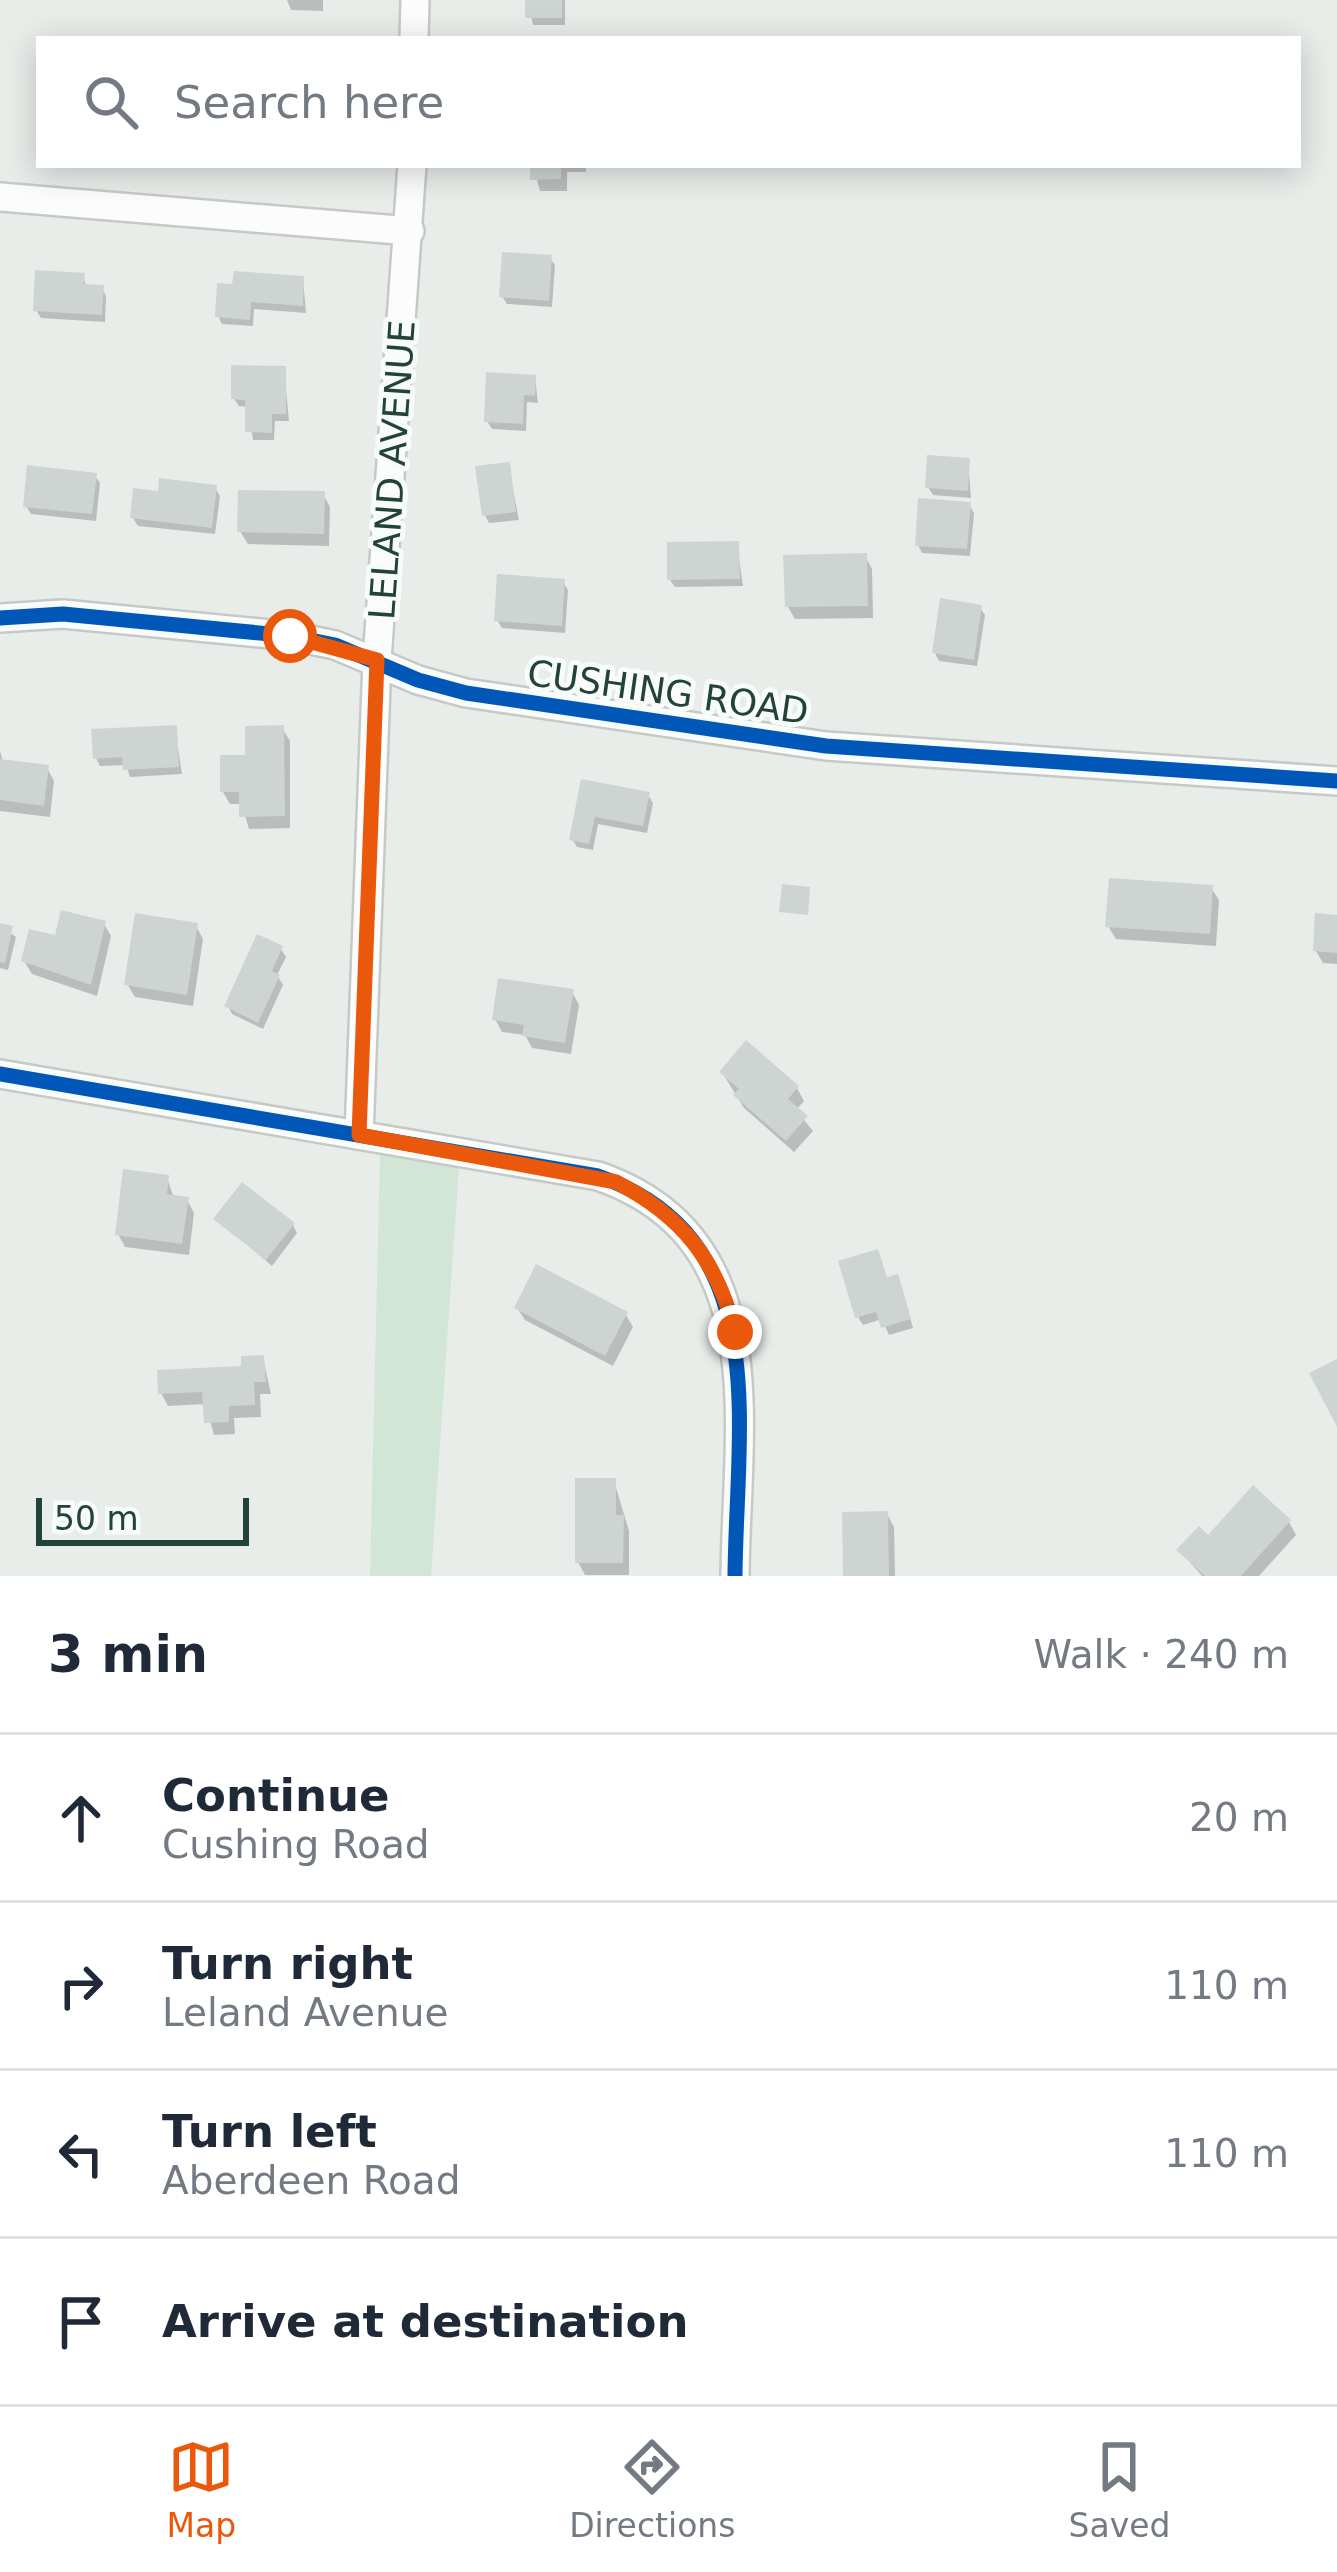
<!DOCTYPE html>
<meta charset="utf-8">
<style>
body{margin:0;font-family:"DejaVu Sans",sans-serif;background:#f2f2f3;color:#1f2937}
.scale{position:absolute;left:36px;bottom:30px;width:213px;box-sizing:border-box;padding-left:12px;border:6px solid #234339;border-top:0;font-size:33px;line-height:42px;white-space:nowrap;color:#234339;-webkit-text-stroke:9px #f7fbf9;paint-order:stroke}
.stop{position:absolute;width:36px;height:36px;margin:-27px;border:9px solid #ea580c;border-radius:50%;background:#fff}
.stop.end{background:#ea580c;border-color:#fff;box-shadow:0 3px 12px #0008}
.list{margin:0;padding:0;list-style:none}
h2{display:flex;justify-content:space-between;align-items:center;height:156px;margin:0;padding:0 48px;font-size:51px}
h2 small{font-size:39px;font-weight:400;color:#747a83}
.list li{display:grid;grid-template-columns:78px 1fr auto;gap:36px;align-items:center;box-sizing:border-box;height:168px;padding:0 48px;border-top:3px solid #e0e1e3}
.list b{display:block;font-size:45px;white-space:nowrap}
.list p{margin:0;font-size:39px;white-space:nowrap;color:#747a83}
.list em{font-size:39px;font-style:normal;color:#747a83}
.icon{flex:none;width:66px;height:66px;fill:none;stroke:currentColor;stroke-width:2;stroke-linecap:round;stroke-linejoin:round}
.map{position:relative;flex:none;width:1337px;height:1576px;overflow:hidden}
.search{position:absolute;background:#fff;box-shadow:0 6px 30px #0003;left:36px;right:36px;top:36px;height:132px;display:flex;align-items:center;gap:30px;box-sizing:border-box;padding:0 42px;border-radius:0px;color:#747a83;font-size:45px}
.sheet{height:828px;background:#fff}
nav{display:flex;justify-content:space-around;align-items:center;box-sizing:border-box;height:168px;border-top:3px solid #e0e1e3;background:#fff;font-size:33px;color:#747a83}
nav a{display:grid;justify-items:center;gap:6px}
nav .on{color:#ea580c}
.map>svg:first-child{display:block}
.green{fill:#d1e6d6}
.shadow{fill:#0003}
.building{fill:#ced4d1}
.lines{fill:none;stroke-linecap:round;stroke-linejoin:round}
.street-casing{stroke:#c5cac7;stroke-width:32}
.street{stroke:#fcfcfc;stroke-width:27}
.cycleway-casing{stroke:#f7fbf9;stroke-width:22}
.cycleway{stroke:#0057b8;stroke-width:15}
.route{stroke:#ea580c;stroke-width:15}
.labels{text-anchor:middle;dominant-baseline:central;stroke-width:10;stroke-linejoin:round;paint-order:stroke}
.street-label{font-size:36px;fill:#234339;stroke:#f7fbf9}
</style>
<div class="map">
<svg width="1337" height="1576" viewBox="0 0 1337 1576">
<rect width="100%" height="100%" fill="#e8edea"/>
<polygon class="green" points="380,1154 459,1167 431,1576 370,1576"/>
<g class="shadow">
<polygon points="287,0 323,0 323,11 291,10"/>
<polygon points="528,0 565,0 565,25 533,25"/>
<polygon points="533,165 586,165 586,172 567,172 567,191 540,191"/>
<polygon points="550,258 555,265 552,307 507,304 502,296"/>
<polygon points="83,276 87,288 102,288 106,296 105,322 41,318 36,310"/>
<polygon points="303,279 306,313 254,309 253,326 222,324 218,316"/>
<polygon points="284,369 289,421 275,421 274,440 253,440 248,407 239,406 234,399"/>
<polygon points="535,377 538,403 527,402 526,431 492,429 487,421"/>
<polygon points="968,460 971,498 933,495 928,487"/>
<polygon points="508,465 519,520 489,523 485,515"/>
<polygon points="95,476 100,483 96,521 31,514 26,506"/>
<polygon points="215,488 220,496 215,534 138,526 133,518 161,494"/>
<polygon points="323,494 330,507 329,546 248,544 240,531"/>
<polygon points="969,505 974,513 970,556 922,553 918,545"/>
<polygon points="737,544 743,586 675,587 670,580"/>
<polygon points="865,556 872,569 873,618 795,619 788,607"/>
<polygon points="563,582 568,590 565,633 502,628 497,620"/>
<polygon points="980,608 985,615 977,666 939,661 935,653"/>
<polygon points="175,728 182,774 130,777 126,765 100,766 96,758"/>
<polygon points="282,728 290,741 290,828 249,829 242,804 230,804 223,792 248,758"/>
<polygon points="0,751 3,762 47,768 54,781 50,817 0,811"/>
<polygon points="584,782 648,795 653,803 647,833 598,824 593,850 577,847 572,839"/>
<polygon points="1211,888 1219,900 1216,946 1116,939 1108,926"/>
<polygon points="1337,918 1337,964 1323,963 1316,951"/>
<polygon points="104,924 111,936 97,996 32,974 24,961 57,938"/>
<polygon points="0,926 16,937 8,970 0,968"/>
<polygon points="196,926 203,939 193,1006 135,997 127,984"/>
<polygon points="281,949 286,957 277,975 283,985 263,1029 232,1014 228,1006"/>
<polygon points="572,992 579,1005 571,1054 532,1048 525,1035 502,1032 495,1019"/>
<polygon points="722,1072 797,1088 804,1101 796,1110 813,1131 794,1152 744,1108"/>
<polygon points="167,1178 174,1198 187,1200 194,1213 189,1255 125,1247 118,1234"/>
<polygon points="217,1219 293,1225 297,1233 272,1266"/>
<polygon points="887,1280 901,1285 913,1328 889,1335 882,1319 863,1325 858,1317"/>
<polygon points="517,1308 626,1315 633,1327 613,1366 525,1320"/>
<polygon points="263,1358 271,1394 260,1394 261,1417 234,1418 235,1434 214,1435 206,1404 168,1406 161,1393"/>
<polygon points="614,1481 629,1531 629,1575 585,1575 578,1562"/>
<polygon points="887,1514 894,1527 895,1576 846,1576"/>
<polygon points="1289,1522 1296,1535 1259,1576 1202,1576 1180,1551 1208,1539"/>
</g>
<g class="building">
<rect x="525" y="0" width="37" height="18"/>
<polygon points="530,165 561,165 561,179 530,180"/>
<polygon points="502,252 552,255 549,301 499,297"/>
<polygon points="35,270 85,273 84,284 104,285 102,315 33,311"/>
<polygon points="234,271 304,276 303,306 251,302 250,320 215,317 217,283 232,284"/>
<polygon points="231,365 286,366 286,414 272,414 272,433 245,432 245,400 231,399"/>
<polygon points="486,372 536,375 535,396 524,395 523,424 484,422"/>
<polygon points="927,455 970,458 968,491 925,488"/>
<polygon points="510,462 516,512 482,516 475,466"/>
<polygon points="27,465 97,473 92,514 23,507"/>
<polygon points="159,478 217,485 212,528 130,518 133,488 158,491"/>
<polygon points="238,490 325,491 324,534 237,532"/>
<polygon points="918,498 971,502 967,549 915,546"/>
<polygon points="739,541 740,579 667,580 667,542"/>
<polygon points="867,553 868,606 785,607 783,555"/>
<polygon points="497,574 565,579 562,626 494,621"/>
<polygon points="940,598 982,605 974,660 932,653"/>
<polygon points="177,725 179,767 123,770 122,757 93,759 91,729"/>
<polygon points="284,725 285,816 239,817 239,792 220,792 220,755 245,755 245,726"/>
<polygon points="0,759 49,765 44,806 0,800"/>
<polygon points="581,779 650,792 643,826 595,817 589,844 569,840"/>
<polygon points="1109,878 1213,885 1210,934 1105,927"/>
<polygon points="782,884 810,887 808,915 779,912"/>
<polygon points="61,910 106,921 91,985 21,961 29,929 55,935"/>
<polygon points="135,913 198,923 187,995 124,985"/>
<polygon points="1315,913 1337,915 1337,953 1313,951"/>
<polygon points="0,923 13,926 5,963 0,962"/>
<polygon points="257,934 283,946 272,971 280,975 258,1023 224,1006"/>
<polygon points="498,978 574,989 565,1043 522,1036 524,1025 492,1020"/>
<polygon points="746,1040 799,1086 788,1099 808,1116 786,1141 733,1095 739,1089 719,1072"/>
<polygon points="123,1169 169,1175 167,1194 189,1197 182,1244 115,1235"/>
<polygon points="242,1182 295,1223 266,1260 213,1219"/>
<polygon points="878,1249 887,1277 898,1274 911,1319 881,1328 876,1312 855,1318 838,1261"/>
<polygon points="536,1264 628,1312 605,1356 514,1308"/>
<polygon points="264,1355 266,1382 254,1382 255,1405 229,1406 229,1422 204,1423 202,1392 158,1394 157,1370 241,1366 241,1356"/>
<polygon points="1337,1359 1337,1427 1309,1373"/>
<polygon points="575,1478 616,1478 616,1515 624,1515 623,1563 575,1563"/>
<polygon points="1253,1485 1291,1520 1241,1576 1205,1576 1176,1550 1199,1526 1208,1535"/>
<polygon points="888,1511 889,1576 843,1576 842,1512"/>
</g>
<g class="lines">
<defs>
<g id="street">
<polyline points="414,39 415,0"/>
<polyline points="0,197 410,231"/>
<polyline points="0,618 63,614 291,636 335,645 418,680 466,693 826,746 1337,781"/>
<path d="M0 1074 598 1176C776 1237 736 1427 735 1576"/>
<polyline points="359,1135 377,660 412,165"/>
</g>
</defs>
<use href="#street" class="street-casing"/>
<use href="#street" class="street"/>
<defs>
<g id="cycleway">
<polyline points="0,618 63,614 291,636 335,645 418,680 466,693 826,746 1337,781"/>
<path d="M0 1074 598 1176C776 1237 736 1427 735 1576"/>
</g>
</defs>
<use href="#cycleway" class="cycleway-casing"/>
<use href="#cycleway" class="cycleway"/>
</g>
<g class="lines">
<path class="route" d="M290 636 377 660 359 1135 616 1182C682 1216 717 1260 735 1332"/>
</g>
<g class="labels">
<g class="street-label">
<text transform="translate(392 470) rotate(-86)">LELAND AVENUE</text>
<text transform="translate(668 692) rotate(8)">CUSHING ROAD</text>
</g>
</g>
</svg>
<div class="scale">50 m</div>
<div class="stop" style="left:290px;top:636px"></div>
<div class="stop end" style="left:735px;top:1332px"></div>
<div class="search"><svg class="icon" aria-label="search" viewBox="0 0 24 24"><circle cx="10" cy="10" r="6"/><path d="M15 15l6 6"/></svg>Search here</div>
</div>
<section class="sheet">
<h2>3 min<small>Walk · 240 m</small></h2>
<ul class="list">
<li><svg class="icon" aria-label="ahead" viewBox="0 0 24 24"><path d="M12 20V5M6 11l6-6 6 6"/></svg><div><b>Continue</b><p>Cushing Road</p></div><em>20 m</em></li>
<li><svg class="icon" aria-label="right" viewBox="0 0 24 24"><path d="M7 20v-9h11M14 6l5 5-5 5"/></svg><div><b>Turn right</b><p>Leland Avenue</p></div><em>110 m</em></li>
<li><svg class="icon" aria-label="left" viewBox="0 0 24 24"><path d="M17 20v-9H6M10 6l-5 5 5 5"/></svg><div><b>Turn left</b><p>Aberdeen Road</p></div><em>110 m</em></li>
<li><svg class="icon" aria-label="arrive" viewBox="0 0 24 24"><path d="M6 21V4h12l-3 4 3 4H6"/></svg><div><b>Arrive at destination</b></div></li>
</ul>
</section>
<nav>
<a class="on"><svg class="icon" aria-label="map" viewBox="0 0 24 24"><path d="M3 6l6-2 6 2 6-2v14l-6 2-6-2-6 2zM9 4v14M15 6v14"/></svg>Map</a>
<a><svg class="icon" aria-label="directions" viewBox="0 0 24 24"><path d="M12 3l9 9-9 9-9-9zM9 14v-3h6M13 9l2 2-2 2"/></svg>Directions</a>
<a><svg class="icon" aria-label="saved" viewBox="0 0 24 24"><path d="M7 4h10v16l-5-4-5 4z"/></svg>Saved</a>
</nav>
